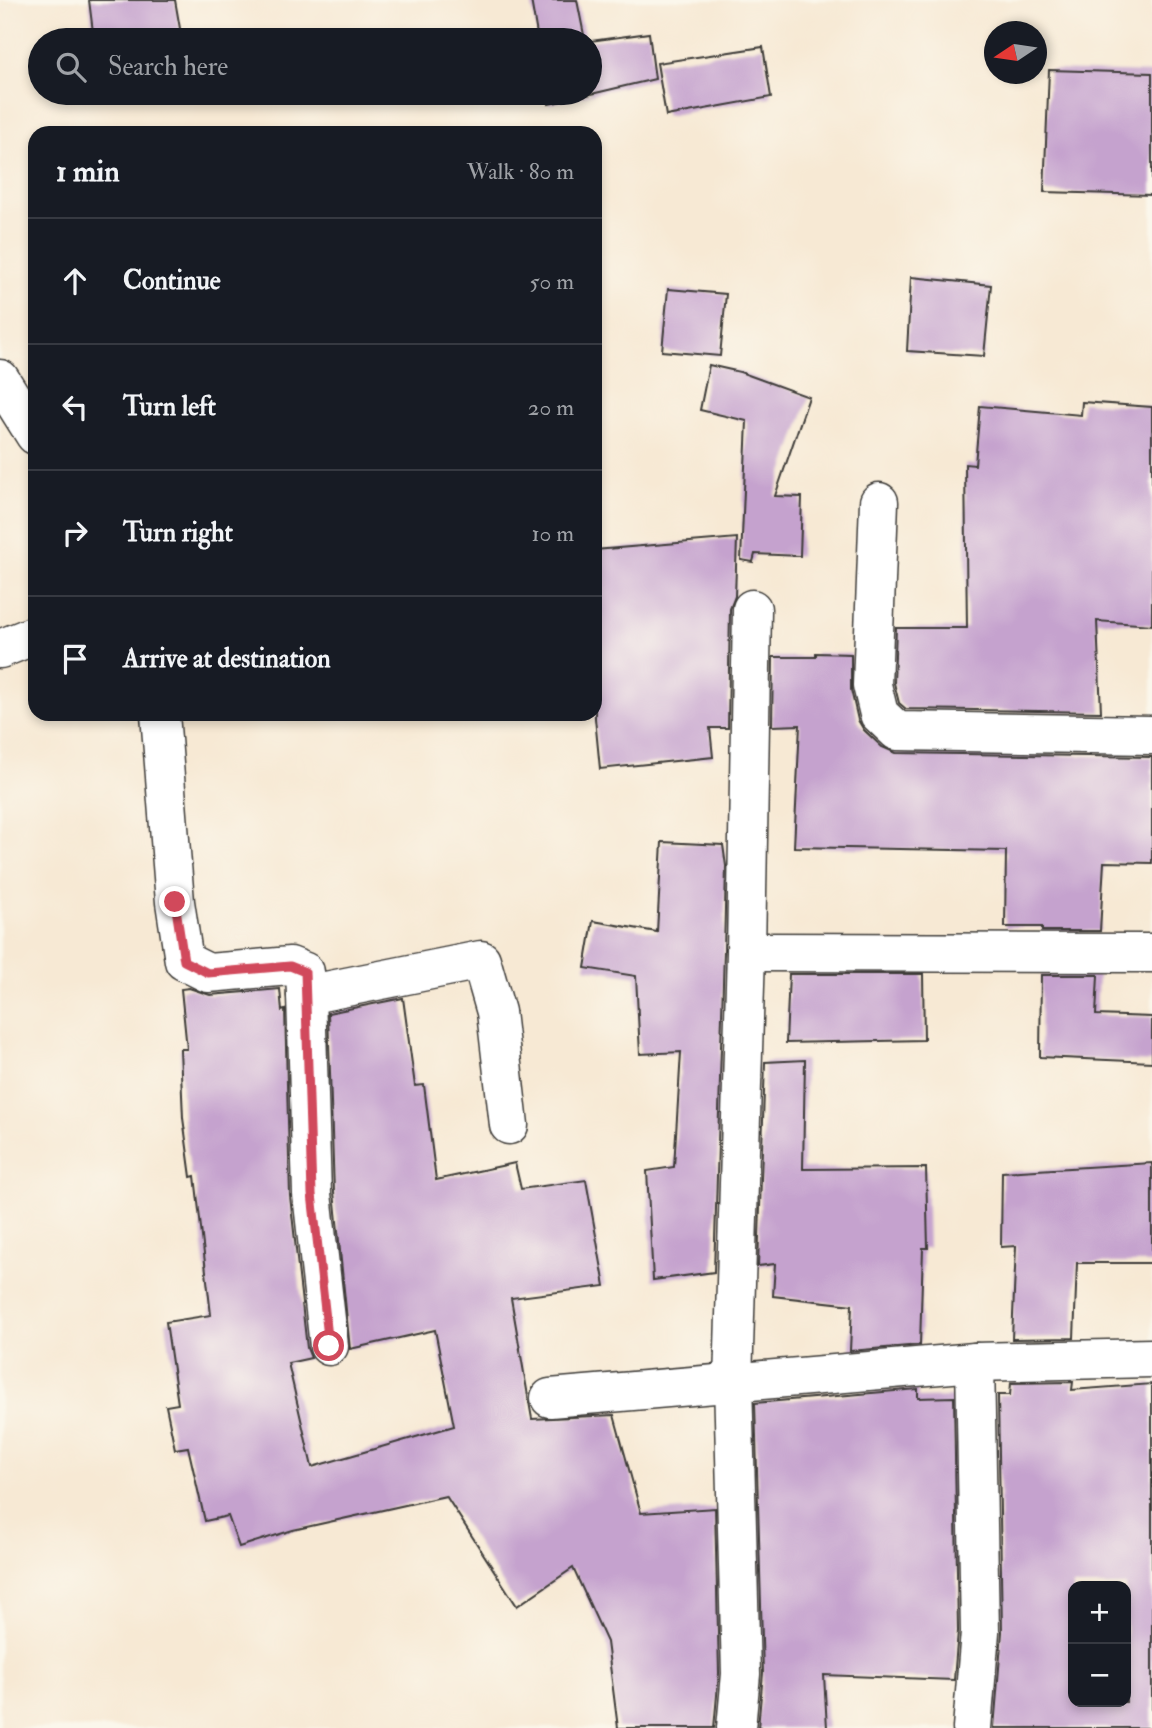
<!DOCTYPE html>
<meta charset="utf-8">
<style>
body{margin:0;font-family:"IM FELL Double Pica",serif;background:#20242c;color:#f1f3f6}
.controls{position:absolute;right:21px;bottom:21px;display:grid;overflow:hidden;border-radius:14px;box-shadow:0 4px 10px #0003}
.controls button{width:63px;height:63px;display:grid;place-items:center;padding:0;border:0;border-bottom:2px solid #363941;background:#171b24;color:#f1f3f6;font:35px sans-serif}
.compass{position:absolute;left:984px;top:21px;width:63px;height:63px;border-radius:50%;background:#171b24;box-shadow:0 4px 10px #0003;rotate:257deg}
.stop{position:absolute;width:21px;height:21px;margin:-16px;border:5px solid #d1495b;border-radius:50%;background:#fff}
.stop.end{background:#d1495b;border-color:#fff;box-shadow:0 2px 7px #0008}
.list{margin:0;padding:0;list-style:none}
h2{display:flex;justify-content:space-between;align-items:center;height:91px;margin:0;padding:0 28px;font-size:30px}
h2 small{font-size:23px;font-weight:400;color:#9ea1a6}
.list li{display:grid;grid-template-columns:46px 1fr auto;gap:21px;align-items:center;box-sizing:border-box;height:126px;padding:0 28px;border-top:2px solid #363941}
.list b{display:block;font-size:26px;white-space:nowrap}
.list em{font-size:23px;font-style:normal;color:#9ea1a6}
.icon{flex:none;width:38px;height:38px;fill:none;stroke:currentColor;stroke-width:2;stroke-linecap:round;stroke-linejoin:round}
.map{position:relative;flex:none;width:1152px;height:1728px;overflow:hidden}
.search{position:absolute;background:#171b24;box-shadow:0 4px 10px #0003;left:28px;top:28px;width:574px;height:77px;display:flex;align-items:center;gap:18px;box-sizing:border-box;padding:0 24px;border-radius:38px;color:#9ea1a6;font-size:26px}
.panel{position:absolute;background:#171b24;box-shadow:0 4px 10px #0003;left:28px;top:126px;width:574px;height:595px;border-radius:21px}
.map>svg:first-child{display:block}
.building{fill:#c5a2ce;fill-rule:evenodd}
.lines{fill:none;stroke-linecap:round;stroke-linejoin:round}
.minor-casing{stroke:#3d3b38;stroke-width:41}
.minor{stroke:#fff;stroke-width:38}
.route{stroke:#d1495b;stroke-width:9}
</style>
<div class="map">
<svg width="1152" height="1728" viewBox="0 0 1152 1728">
<rect width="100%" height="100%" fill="#fbf7ec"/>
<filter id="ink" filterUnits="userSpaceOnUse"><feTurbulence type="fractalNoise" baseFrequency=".0143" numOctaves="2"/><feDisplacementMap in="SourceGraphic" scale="14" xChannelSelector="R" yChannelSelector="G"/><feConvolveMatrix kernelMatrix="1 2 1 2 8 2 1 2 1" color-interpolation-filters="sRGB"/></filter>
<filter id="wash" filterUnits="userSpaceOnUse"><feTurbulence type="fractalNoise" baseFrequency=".00686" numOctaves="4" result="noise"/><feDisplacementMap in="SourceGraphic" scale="28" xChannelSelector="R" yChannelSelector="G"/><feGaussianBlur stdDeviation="1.57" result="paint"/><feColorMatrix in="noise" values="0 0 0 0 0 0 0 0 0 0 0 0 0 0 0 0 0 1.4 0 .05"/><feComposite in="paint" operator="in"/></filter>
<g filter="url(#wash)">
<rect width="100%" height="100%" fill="#f7e9d4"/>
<g id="blocks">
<g class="building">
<polygon points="89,0 175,0 182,40 94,40"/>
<polygon points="531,0 577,0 585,40 538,40"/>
<polygon points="649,33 655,79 549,104 547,93 590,93 590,41"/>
<polygon points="763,47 771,97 666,116 657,63"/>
<polygon points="1049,70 1152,73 1152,195 1044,192"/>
<polygon points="911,277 991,285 984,356 907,351"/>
<polygon points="668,289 726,294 720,356 662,351"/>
<polygon points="709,365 740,372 809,397 775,496 802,497 800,556 755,554 753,562 741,560 747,421 700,410"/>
<polygon points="1082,402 1152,407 1152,625 1097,621 1101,712 906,709 899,703 894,683 896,628 967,628 965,464 975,465 980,406 1081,415"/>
<polygon points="737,538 735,596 730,609 728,728 710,728 713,757 600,769 595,718 595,550"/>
<polygon points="816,653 851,654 851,690 858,720 864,730 882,747 896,753 1152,757 1152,863 1104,862 1100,931 1042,931 1042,927 1005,927 1006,851 794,847 800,725 772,726 773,657 816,657"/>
<polygon points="662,842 723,845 726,866 724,951 714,1272 653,1280 647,1171 674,1167 681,1052 640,1054 636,976 585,968 593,921 657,932"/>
<polygon points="789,974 923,974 924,1040 786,1043"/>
<polygon points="1041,975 1098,975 1096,1015 1152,1017 1152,1062 1040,1057"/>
<polygon points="189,988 210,995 280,989 282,1011 285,1010 290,1196 307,1348 311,1358 288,1363 312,1467 454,1426 435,1330 350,1349 334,1192 328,1013 403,998 415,1086 424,1085 436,1180 515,1163 521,1189 586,1180 605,1286 511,1298 532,1419 614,1415 641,1513 715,1508 719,1673 714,1728 618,1728 607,1642 573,1568 517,1606 446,1496 293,1530 239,1547 228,1516 205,1521 188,1447 175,1449 166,1406 178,1404 166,1322 211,1315 195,1176 191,1177 183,1118 180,1049 187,1049 181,989"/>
<polygon points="805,1060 803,1169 926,1168 928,1248 923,1248 920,1345 850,1351 852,1305 773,1296 775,1264 758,1266 765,1062"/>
<polygon points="1152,1163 1152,1263 1077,1263 1074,1338 1012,1339 1016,1246 1001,1247 1002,1172"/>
<path d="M1073 1382 1072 1390 1152 1384V1728H994L1002 1632 998 1395H1010L1011 1383ZM1073 1586H1126V1702H1073Z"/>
<polygon points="918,1389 918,1398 954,1397 958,1631 954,1680 824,1675 827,1728 758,1728 763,1673 755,1403"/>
</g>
</g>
</g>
<g filter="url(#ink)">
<use href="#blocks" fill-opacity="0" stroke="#3d3b38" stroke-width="2"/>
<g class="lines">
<defs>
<g id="minor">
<polyline points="0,379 35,435"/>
<polyline points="879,502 872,685 879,714 897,731 1152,735"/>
<polyline points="0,649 35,635"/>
<polyline points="160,714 175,902 184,961 208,973 290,966 305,972 306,995 481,960 496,1012 509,1125"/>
<polyline points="746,952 1152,953"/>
<polyline points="306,995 312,1194 329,1346"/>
<polyline points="550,1398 975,1362 1152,1358"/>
<polyline points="736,1728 741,1674 733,1382 746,952 752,609"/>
<polyline points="972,1728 980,1632 975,1362"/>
</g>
</defs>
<use href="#minor" class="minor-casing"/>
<use href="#minor" class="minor"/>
</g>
</g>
<g class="lines" filter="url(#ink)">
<polyline class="route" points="175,902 184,961 208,973 290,966 305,972 312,1194 329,1346"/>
</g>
</svg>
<div class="controls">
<button>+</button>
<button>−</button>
</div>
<svg class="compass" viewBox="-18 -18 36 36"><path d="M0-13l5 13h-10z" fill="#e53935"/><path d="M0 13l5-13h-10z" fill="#9ea1a6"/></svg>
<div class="stop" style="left:329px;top:1346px"></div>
<div class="stop end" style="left:175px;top:902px"></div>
<div class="search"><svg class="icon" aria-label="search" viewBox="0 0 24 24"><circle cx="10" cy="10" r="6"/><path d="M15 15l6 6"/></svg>Search here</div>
<section class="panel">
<h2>1 min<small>Walk · 80 m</small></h2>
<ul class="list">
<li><svg class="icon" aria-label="ahead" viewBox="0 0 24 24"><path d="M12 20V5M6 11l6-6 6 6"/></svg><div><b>Continue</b></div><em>50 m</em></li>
<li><svg class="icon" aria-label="left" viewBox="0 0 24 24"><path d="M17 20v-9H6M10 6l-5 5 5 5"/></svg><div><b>Turn left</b></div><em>20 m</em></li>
<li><svg class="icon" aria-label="right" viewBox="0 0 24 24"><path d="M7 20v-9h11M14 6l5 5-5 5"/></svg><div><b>Turn right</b></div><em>10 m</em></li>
<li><svg class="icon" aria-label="arrive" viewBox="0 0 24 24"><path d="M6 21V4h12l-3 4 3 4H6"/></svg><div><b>Arrive at destination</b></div></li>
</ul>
</section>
</div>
